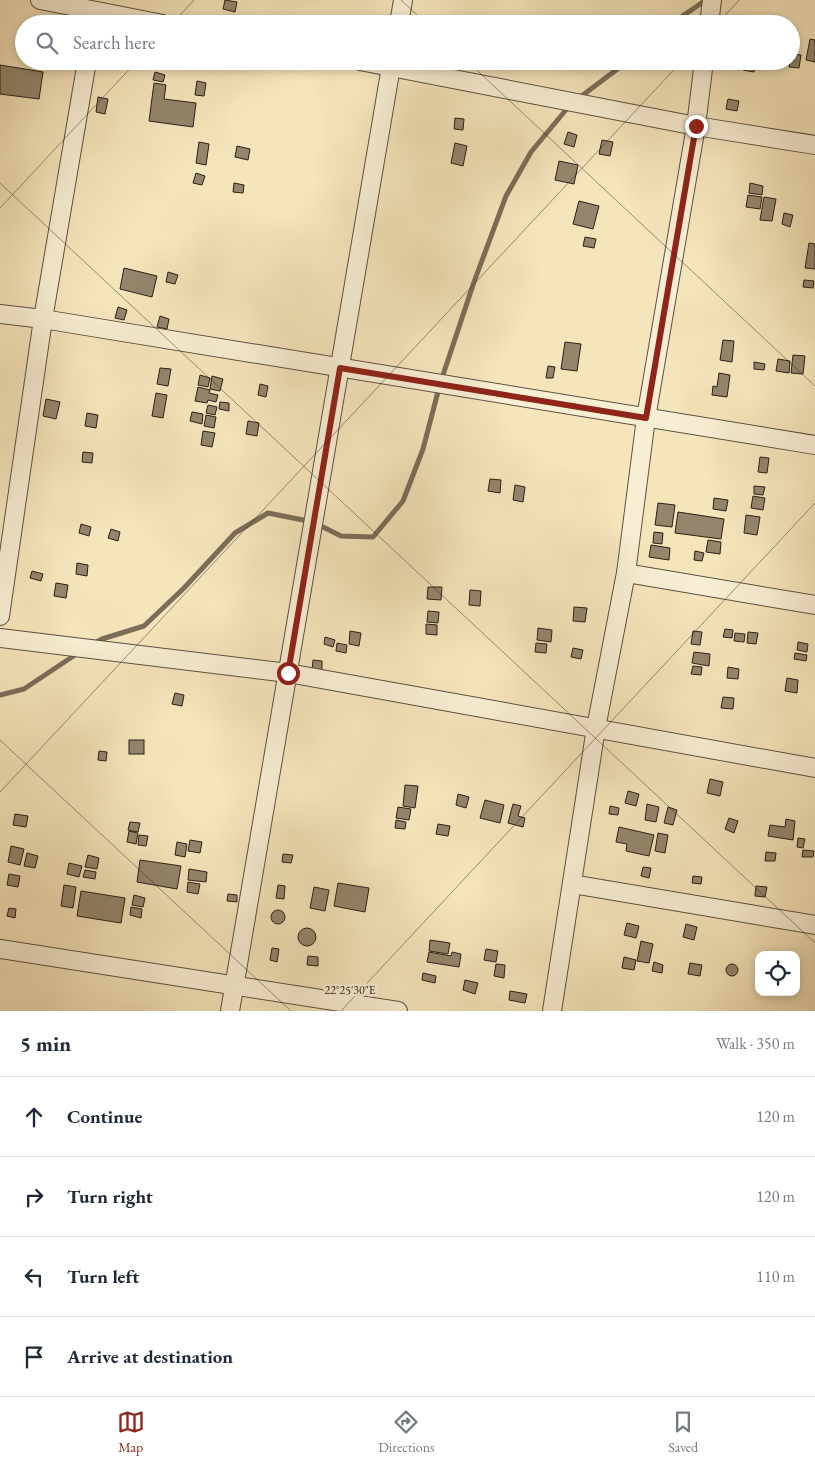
<!DOCTYPE html>
<meta charset="utf-8">
<style>
body{margin:0;font-family:"EB Garamond",serif;background:#f6f6f7;color:#1f2937}
.controls{position:absolute;right:15px;bottom:15px;display:grid;overflow:hidden;border-radius:10px;box-shadow:0 2px 8px #0003}
.controls button{width:45px;height:45px;display:grid;place-items:center;padding:0;border:0;border-bottom:1px solid #e0e1e3;background:#fff;color:#1f2937;font:25px sans-serif}
.stop{position:absolute;width:15px;height:15px;margin:-11px;border:4px solid #8f2418;border-radius:50%;background:#fff}
.stop.end{background:#8f2418;border-color:#fff;box-shadow:0 1px 5px #0008}
.list{margin:0;padding:0;list-style:none}
h2{display:flex;justify-content:space-between;align-items:center;height:65px;margin:0;padding:0 20px;font-size:21px}
h2 small{font-size:16px;font-weight:400;color:#747a83}
.list li{display:grid;grid-template-columns:32px 1fr auto;gap:15px;align-items:center;box-sizing:border-box;height:80px;padding:0 20px;border-top:1px solid #e0e1e3}
.list b{display:block;font-size:19px;white-space:nowrap}
.list em{font-size:16px;font-style:normal;color:#747a83}
.icon{flex:none;width:28px;height:28px;fill:none;stroke:currentColor;stroke-width:2;stroke-linecap:round;stroke-linejoin:round}
.map{position:relative;flex:none;width:815px;height:1011px;overflow:hidden}
.search{position:absolute;background:#fff;box-shadow:0 2px 8px #0003;left:15px;right:15px;top:15px;height:55px;display:flex;align-items:center;gap:12px;box-sizing:border-box;padding:0 18px;border-radius:28px;color:#747a83;font-size:19px}
.sheet{height:385px;background:#fff}
nav{display:flex;justify-content:space-around;align-items:center;box-sizing:border-box;height:70px;border-top:1px solid #e0e1e3;background:#fff;font-size:14px;color:#747a83}
nav a{display:grid;justify-items:center;gap:2px}
nav .on{color:#8f2418}
.map>svg:first-child{display:block}
.lines{fill:none;stroke-linecap:round;stroke-linejoin:round}
.stream{stroke:#7a6e58;stroke-width:5}
.building{fill:#93866c;stroke:#292017}
.minor-casing{stroke:#5c5140;stroke-width:20}
.minor{stroke:#f8eed3;stroke-width:18}
.route{stroke:#8f2418;stroke-width:6}
.ticks{fill:none;stroke:#292017;stroke-width:1;stroke-opacity:0.45}
.ticks-label{font-size:12px;text-anchor:middle;fill:#292017;stroke:#f8eed3;stroke-width:5;stroke-linejoin:round;paint-order:stroke}
</style>
<div class="map">
<svg width="815" height="1011" viewBox="0 0 815 1011">
<rect width="100%" height="100%" fill="#f5e5bb"/>
<filter id="stains"><feTurbulence type="fractalNoise" baseFrequency=".004" numOctaves="4"/><feColorMatrix values="0 0 0 0 .2 0 0 0 0 .09 0 0 0 0 .02 0 0 0 .5 -.17"/></filter>
<radialGradient id="worn" r=".72"><stop offset=".6" stop-color="#630" stop-opacity="0"/><stop offset="1" stop-color="#630" stop-opacity=".3"/></radialGradient>
<g class="lines">
<g class="stream">
<polyline points="671,24 706,0"/>
<polyline points="579,98 628,61"/>
<polyline points="92,644 102,639 144,626 184,588 235,533 268,513 313,522 341,536 373,537 403,501 423,449 440,384 474,282 506,196 531,152 570,105"/>
<polyline points="0,695 24,689 78,653"/>
</g>
</g>
<g class="building">
<polygon points="225,0 237,2 235,12 223,9"/>
<polygon points="810,39 815,40 815,62 806,60"/>
<polygon points="791,54 801,55 799,68 789,67 790,61 791,61"/>
<polygon points="744,61 756,61 754,72 743,70"/>
<polygon points="0,65 43,72 39,99 0,94"/>
<polygon points="155,72 165,75 163,82 153,80"/>
<polygon points="197,81 206,83 204,96 195,95"/>
<polygon points="154,83 166,85 164,99 196,103 193,127 149,121"/>
<polygon points="98,97 108,99 105,114 96,112"/>
<polygon points="728,99 739,101 737,111 726,109"/>
<polygon points="455,118 464,119 463,130 454,129"/>
<polygon points="568,132 577,135 574,147 564,144"/>
<polygon points="602,140 613,142 610,156 599,154"/>
<polygon points="199,142 209,144 206,165 196,163"/>
<polygon points="455,143 467,146 463,166 451,163"/>
<polygon points="237,146 250,149 248,160 235,157"/>
<polygon points="559,161 578,165 574,184 555,180"/>
<polygon points="196,173 205,176 202,185 193,183"/>
<polygon points="234,183 244,185 243,193 233,192"/>
<polygon points="750,183 763,186 762,195 749,193"/>
<polygon points="748,195 762,197 760,209 746,207"/>
<polygon points="764,197 776,199 772,221 760,220"/>
<polygon points="579,201 599,206 593,229 573,224"/>
<polygon points="784,213 793,215 790,227 782,224"/>
<polygon points="585,237 596,239 594,248 583,246"/>
<polygon points="809,243 815,244 815,269 805,268"/>
<polygon points="124,268 157,276 152,297 120,289"/>
<polygon points="168,272 178,275 175,284 166,282"/>
<polygon points="804,280 814,281 813,288 803,287"/>
<polygon points="118,307 127,310 124,320 115,318"/>
<polygon points="160,316 169,319 167,329 157,327"/>
<polygon points="723,340 734,341 732,362 720,360"/>
<polygon points="565,342 581,344 577,371 561,369"/>
<polygon points="793,355 805,356 803,374 791,373"/>
<polygon points="778,359 790,361 789,373 776,371"/>
<polygon points="754,362 765,364 764,370 754,369"/>
<polygon points="548,366 555,367 553,378 546,378"/>
<polygon points="160,368 171,369 168,386 157,384"/>
<polygon points="719,373 730,375 727,397 712,395 713,386 717,387"/>
<polygon points="200,375 210,378 208,387 198,385"/>
<polygon points="212,376 223,379 220,391 210,389"/>
<polygon points="260,384 268,386 266,397 258,395"/>
<polygon points="198,387 210,390 209,393 218,395 216,402 208,400 207,403 195,401"/>
<polygon points="156,393 167,395 163,418 152,416"/>
<polygon points="46,399 60,402 56,419 43,416"/>
<polygon points="220,402 229,403 229,411 219,409"/>
<polygon points="208,405 217,407 215,415 206,413"/>
<polygon points="192,412 203,414 202,424 190,421"/>
<polygon points="87,413 98,415 96,428 85,426"/>
<polygon points="206,415 216,417 214,428 204,426"/>
<polygon points="248,421 259,423 257,436 246,434"/>
<polygon points="203,431 215,433 212,447 201,445"/>
<polygon points="83,452 93,453 92,463 82,462"/>
<polygon points="760,457 769,458 767,473 758,472"/>
<polygon points="490,479 501,480 500,493 488,491"/>
<polygon points="515,485 525,487 523,502 513,500"/>
<polygon points="754,486 765,487 763,495 754,494"/>
<polygon points="753,496 765,498 763,510 751,508"/>
<polygon points="714,498 728,500 726,511 713,509"/>
<polygon points="658,503 675,505 672,527 655,525"/>
<polygon points="678,512 724,519 721,539 675,533"/>
<polygon points="746,515 760,517 757,535 744,533"/>
<polygon points="81,524 91,527 89,536 79,533"/>
<polygon points="111,529 120,532 118,541 108,538"/>
<polygon points="654,532 663,533 662,544 653,543"/>
<polygon points="708,540 721,542 720,554 706,552"/>
<polygon points="651,545 670,548 669,560 649,557"/>
<polygon points="695,551 704,553 702,561 694,560"/>
<polygon points="77,563 88,565 87,576 76,574"/>
<polygon points="32,571 43,574 41,581 30,578"/>
<polygon points="56,583 68,585 66,598 54,596"/>
<polygon points="428,587 442,587 441,600 427,599"/>
<polygon points="470,590 481,591 480,606 469,605"/>
<polygon points="574,607 587,608 585,622 573,621"/>
<polygon points="428,611 439,612 438,623 427,622"/>
<polygon points="426,624 437,625 437,635 426,634"/>
<polygon points="538,628 552,630 551,642 537,640"/>
<polygon points="725,629 733,630 732,638 723,637"/>
<polygon points="350,631 361,633 359,646 349,644"/>
<polygon points="693,631 702,632 700,645 691,644"/>
<polygon points="748,632 758,633 756,644 747,643"/>
<polygon points="735,633 745,634 744,642 734,641"/>
<polygon points="325,637 335,640 333,647 324,644"/>
<polygon points="798,642 808,644 807,652 797,650"/>
<polygon points="337,643 347,645 346,653 336,651"/>
<polygon points="536,643 547,644 546,653 535,652"/>
<polygon points="573,648 583,650 581,659 571,657"/>
<polygon points="694,652 710,654 709,666 692,663"/>
<polygon points="795,653 807,655 806,661 794,659"/>
<polygon points="313,660 322,661 322,671 312,670"/>
<polygon points="693,666 702,667 701,675 691,674"/>
<polygon points="728,667 739,669 738,679 727,678"/>
<polygon points="787,678 798,680 797,693 785,691"/>
<polygon points="175,693 184,695 182,706 172,704"/>
<polygon points="723,697 734,698 733,709 721,708"/>
<rect x="129" y="740" width="15" height="14"/>
<polygon points="99,751 107,752 106,761 98,760"/>
<polygon points="710,779 723,782 720,796 707,793"/>
<polygon points="405,785 418,786 415,808 403,806"/>
<polygon points="628,791 639,794 636,806 625,803"/>
<polygon points="458,794 469,797 466,808 456,805"/>
<polygon points="485,800 504,805 500,823 480,818"/>
<polygon points="513,804 521,806 518,816 525,818 523,827 508,823"/>
<polygon points="647,804 659,807 656,822 645,820"/>
<polygon points="610,806 619,808 618,815 609,814"/>
<polygon points="398,807 411,809 409,820 396,818"/>
<polygon points="668,807 677,810 673,825 664,823"/>
<polygon points="15,814 28,816 26,827 13,825"/>
<polygon points="729,818 738,821 734,833 725,829"/>
<polygon points="786,819 795,821 793,840 768,836 770,825 785,827"/>
<polygon points="396,820 406,822 405,829 395,828"/>
<polygon points="130,822 140,823 138,832 128,830"/>
<polygon points="438,824 450,826 448,836 436,834"/>
<polygon points="619,827 654,835 649,856 626,851 627,844 616,842"/>
<polygon points="129,831 138,833 136,844 127,842"/>
<polygon points="658,833 668,835 665,853 655,851"/>
<polygon points="139,835 148,836 146,846 138,845"/>
<polygon points="798,838 805,839 803,848 797,847"/>
<polygon points="190,840 202,842 200,853 188,851"/>
<polygon points="177,842 187,844 185,857 175,855"/>
<polygon points="11,846 24,849 20,865 8,862"/>
<polygon points="803,850 814,851 813,857 802,857"/>
<polygon points="766,852 776,853 775,861 765,861"/>
<polygon points="27,853 38,856 35,868 24,866"/>
<polygon points="283,854 293,855 291,863 282,862"/>
<polygon points="88,855 99,858 97,869 85,867"/>
<polygon points="140,860 181,866 177,889 137,882"/>
<polygon points="69,863 82,866 79,877 67,874"/>
<polygon points="643,867 651,868 649,878 641,876"/>
<polygon points="189,869 207,872 206,882 188,880"/>
<polygon points="85,870 96,872 95,879 83,877"/>
<polygon points="9,874 20,876 18,887 7,885"/>
<polygon points="693,876 702,877 701,884 692,883"/>
<polygon points="188,882 200,884 198,894 187,892"/>
<polygon points="338,883 369,888 365,912 334,906"/>
<polygon points="64,885 76,887 73,908 61,906"/>
<polygon points="278,885 285,886 284,899 276,898"/>
<polygon points="756,886 767,887 765,897 755,896"/>
<polygon points="314,887 329,890 325,911 310,908"/>
<polygon points="81,891 125,898 121,923 77,916"/>
<polygon points="228,894 237,895 237,902 227,901"/>
<polygon points="134,895 145,898 143,907 132,905"/>
<polygon points="131,907 142,909 141,918 130,915"/>
<polygon points="9,908 16,909 15,918 7,916"/>
<circle cx="278" cy="917" r="7"/>
<polygon points="627,923 639,926 636,938 624,935"/>
<polygon points="686,924 697,927 694,940 683,937"/>
<circle cx="307" cy="937" r="9"/>
<polygon points="430,940 450,943 448,954 429,951"/>
<polygon points="641,941 653,944 649,963 637,961"/>
<polygon points="272,948 279,949 277,962 270,960"/>
<polygon points="486,949 498,951 496,962 484,960"/>
<polygon points="429,952 451,956 452,952 461,954 459,967 427,962"/>
<polygon points="308,956 318,957 318,966 307,965"/>
<polygon points="624,957 636,960 634,970 622,968"/>
<polygon points="654,962 663,965 662,973 652,971"/>
<polygon points="690,963 702,965 700,976 688,974"/>
<circle cx="732" cy="970" r="6"/>
<polygon points="496,964 505,965 504,978 494,976"/>
<polygon points="423,973 436,976 435,983 422,980"/>
<polygon points="465,980 478,983 475,994 463,990"/>
<polygon points="510,991 527,994 525,1003 509,1000"/>
</g>
<g class="lines">
<defs>
<g id="minor">
<polyline points="40,0 163,24"/>
<polyline points="399,24 403,0"/>
<polyline points="709,24 712,0"/>
<polyline points="360,61 696,126 815,145"/>
<polyline points="0,314 43,319 815,445"/>
<polyline points="626,573 815,605"/>
<polyline points="0,616 43,319 87,61"/>
<polyline points="0,638 288,673 815,768"/>
<polyline points="572,884 815,925"/>
<polyline points="0,949 398,1011"/>
<polyline points="230,1011 392,61"/>
<polyline points="552,1011 596,728 626,573 646,418 696,126 704,61"/>
</g>
</defs>
<use href="#minor" class="minor-casing"/>
<use href="#minor" class="minor"/>
</g>
<g class="lines">
<polyline class="route" points="288,673 340,368 646,418 696,126"/>
</g>
<path class="ticks" d="M401 0 427 24M172 24 194 0M717 24 739 0M467 61 815 386M0 183 815 943M0 208 137 61M0 740 291 1011M0 792 682 61M341 1011 815 503"/>
<g class="ticks-label">
<text x="350" y="994">22°25'30"E</text>
</g>
<rect width="100%" height="100%" filter="url(#stains)"/>
<rect width="100%" height="100%" fill="url(#worn)"/>
</svg>
<div class="controls">
<button><svg class="icon" aria-label="locate" viewBox="0 0 24 24"><circle cx="12" cy="12" r="6"/><path d="M12 2v4M12 18v4M2 12h4M18 12h4"/></svg></button>
</div>
<div class="stop" style="left:288px;top:673px"></div>
<div class="stop end" style="left:696px;top:126px"></div>
<div class="search"><svg class="icon" aria-label="search" viewBox="0 0 24 24"><circle cx="10" cy="10" r="6"/><path d="M15 15l6 6"/></svg>Search here</div>
</div>
<section class="sheet">
<h2>5 min<small>Walk · 350 m</small></h2>
<ul class="list">
<li><svg class="icon" aria-label="ahead" viewBox="0 0 24 24"><path d="M12 20V5M6 11l6-6 6 6"/></svg><div><b>Continue</b></div><em>120 m</em></li>
<li><svg class="icon" aria-label="right" viewBox="0 0 24 24"><path d="M7 20v-9h11M14 6l5 5-5 5"/></svg><div><b>Turn right</b></div><em>120 m</em></li>
<li><svg class="icon" aria-label="left" viewBox="0 0 24 24"><path d="M17 20v-9H6M10 6l-5 5 5 5"/></svg><div><b>Turn left</b></div><em>110 m</em></li>
<li><svg class="icon" aria-label="arrive" viewBox="0 0 24 24"><path d="M6 21V4h12l-3 4 3 4H6"/></svg><div><b>Arrive at destination</b></div></li>
</ul>
</section>
<nav>
<a class="on"><svg class="icon" aria-label="map" viewBox="0 0 24 24"><path d="M3 6l6-2 6 2 6-2v14l-6 2-6-2-6 2zM9 4v14M15 6v14"/></svg>Map</a>
<a><svg class="icon" aria-label="directions" viewBox="0 0 24 24"><path d="M12 3l9 9-9 9-9-9zM9 14v-3h6M13 9l2 2-2 2"/></svg>Directions</a>
<a><svg class="icon" aria-label="saved" viewBox="0 0 24 24"><path d="M7 4h10v16l-5-4-5 4z"/></svg>Saved</a>
</nav>
